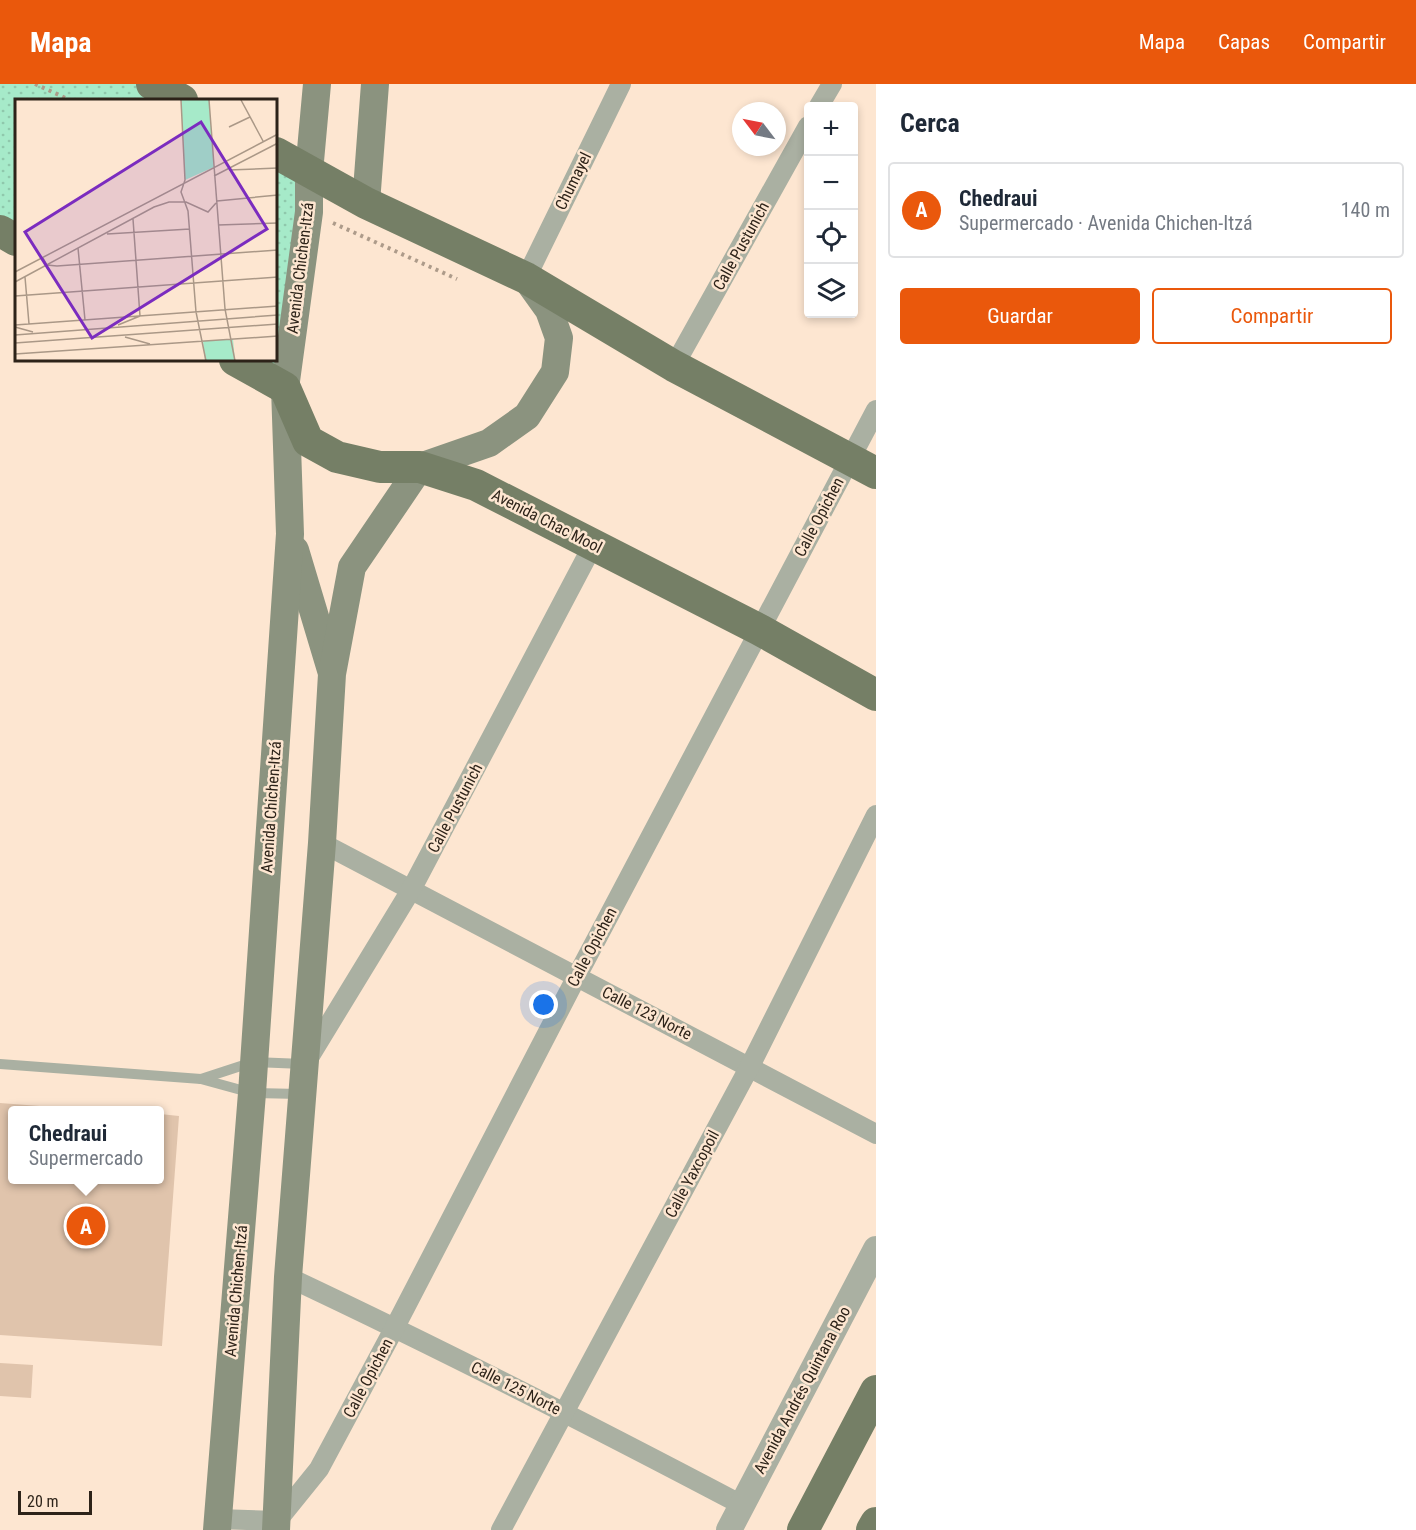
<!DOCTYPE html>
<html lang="es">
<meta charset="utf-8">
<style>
body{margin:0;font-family:"Roboto Condensed",sans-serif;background:#f6f6f7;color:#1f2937}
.controls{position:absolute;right:18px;top:18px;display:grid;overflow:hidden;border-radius:6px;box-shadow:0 3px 9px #0003}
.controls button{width:54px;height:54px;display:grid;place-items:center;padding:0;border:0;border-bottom:2px solid #e0e1e3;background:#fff;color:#1f2937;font:30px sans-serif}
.compass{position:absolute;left:732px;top:18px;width:54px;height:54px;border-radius:50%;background:#fff;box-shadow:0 3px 9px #0003;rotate:302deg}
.scale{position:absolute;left:18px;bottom:15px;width:74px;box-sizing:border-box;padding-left:6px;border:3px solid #2d2319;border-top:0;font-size:16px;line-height:21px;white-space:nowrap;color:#2d2319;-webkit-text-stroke:4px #fde6d1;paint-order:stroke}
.you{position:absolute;left:544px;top:921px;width:21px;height:21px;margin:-15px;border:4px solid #fff;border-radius:50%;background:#1a73e8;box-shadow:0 0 0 9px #1a73e833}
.badge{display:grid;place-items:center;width:39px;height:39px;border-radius:50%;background:#ea580c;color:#fff;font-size:20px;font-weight:700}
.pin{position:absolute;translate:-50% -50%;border:3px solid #fff;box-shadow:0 2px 6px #0006}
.popup{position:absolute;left:8px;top:1022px;width:156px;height:78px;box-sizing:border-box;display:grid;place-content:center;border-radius:6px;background:#fff;filter:drop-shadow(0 2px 4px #0005);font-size:20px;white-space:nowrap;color:#747a83}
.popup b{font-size:22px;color:#1f2937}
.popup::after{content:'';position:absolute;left:50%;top:100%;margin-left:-12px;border:12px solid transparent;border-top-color:#fff}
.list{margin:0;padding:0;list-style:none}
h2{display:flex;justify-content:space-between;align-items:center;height:78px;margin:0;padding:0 24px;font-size:26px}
h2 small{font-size:20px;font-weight:400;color:#747a83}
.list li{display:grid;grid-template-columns:39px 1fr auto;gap:18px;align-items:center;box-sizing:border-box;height:96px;margin:0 12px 12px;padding:0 12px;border:2px solid #e0e1e3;border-radius:6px}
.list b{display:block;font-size:22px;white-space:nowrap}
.list p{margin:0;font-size:20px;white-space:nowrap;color:#747a83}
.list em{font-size:20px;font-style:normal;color:#747a83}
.actions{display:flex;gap:12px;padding:18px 24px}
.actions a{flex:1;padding:14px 0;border:2px solid #ea580c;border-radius:6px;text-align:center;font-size:21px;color:#ea580c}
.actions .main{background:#ea580c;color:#fff}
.icon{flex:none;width:33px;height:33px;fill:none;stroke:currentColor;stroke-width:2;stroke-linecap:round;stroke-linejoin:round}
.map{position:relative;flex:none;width:876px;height:1446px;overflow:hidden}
header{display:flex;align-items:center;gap:36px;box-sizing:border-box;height:84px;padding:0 30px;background:#ea580c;color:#fff}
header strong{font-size:28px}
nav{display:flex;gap:33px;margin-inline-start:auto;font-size:21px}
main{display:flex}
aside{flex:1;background:#fff}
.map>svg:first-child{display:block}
.park{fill:url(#park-dots)}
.building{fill:#e0c4ac}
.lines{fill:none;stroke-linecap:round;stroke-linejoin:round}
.path{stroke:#ad9b8a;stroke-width:4;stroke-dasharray:3 4.5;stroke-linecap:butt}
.service{stroke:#aab0a2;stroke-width:10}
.minor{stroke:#aab0a2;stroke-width:20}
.tertiary{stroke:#aab0a2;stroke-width:26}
.secondary{stroke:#8b937f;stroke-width:28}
.primary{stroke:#757f66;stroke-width:32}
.labels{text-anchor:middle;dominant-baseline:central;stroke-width:5;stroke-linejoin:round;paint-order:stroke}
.street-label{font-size:16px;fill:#2d2319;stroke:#fde6d1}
.inset-road{fill:none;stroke:#aa9887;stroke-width:1.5}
.view{fill:#7b2cbf;fill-opacity:0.15;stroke:#7b2cbf;stroke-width:3}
.inset-edge{fill:none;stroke:#2d2319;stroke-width:3}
</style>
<header>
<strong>Mapa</strong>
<nav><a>Mapa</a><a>Capas</a><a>Compartir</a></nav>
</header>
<main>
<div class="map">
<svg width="876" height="1446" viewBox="0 0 876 1446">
<defs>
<pattern id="park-dots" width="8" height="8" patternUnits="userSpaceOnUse" patternTransform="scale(1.5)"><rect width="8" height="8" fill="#a6eac9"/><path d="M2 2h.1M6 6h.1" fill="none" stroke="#8fc8ac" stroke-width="1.8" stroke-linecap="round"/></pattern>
</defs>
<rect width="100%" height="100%" fill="#fde6d1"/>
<g class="park">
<polygon points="0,0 144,0 175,16 16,16 16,156 0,147"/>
<polygon points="276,70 309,88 285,304 234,276 276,276"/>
</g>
<g class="building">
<polygon points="0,1019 79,1025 79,1026 13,1026 13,1096 160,1096 160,1030 179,1032 162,1262 0,1251"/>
<polygon points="0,1279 33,1281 31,1314 0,1312"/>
</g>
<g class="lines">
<g class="path">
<polyline points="35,0 70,16"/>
<polyline points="333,139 457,195"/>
</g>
<g class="service">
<polyline points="0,980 201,995 252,1009 300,1010"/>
<polyline points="201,995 253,978 303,980"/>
</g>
<g class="minor">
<polyline points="819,22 832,0"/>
<polyline points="526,194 621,0"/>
<polyline points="674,282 808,42"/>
<polyline points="322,759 876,1050"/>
<polyline points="308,975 411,806 593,461"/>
<path d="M288 1193C441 1265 592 1342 742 1421"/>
<polyline points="217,1435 277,1437 319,1385 395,1243 577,892 876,326"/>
<polyline points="501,1446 750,982 876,731"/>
</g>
<polyline class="tertiary" points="729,1446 876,1165"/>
<g class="secondary">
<polyline points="366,119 375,0"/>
<polyline points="295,466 331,586"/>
<polyline points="217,1446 252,1009 290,450 285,304 309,128 309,88 317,0"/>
<polyline points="276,1446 288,1193 322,759 332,590 352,483 420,383 489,359 527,332 555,288 559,254 549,226 526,194"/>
</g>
<g class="primary">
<polyline points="152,0 182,16"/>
<polyline points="276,69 366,119 526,194 674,282 876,389"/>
<polyline points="0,147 16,156"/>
<polyline points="235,276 285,304 308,357 337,373 380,383 420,383 476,401 760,546 876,611"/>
<polyline points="803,1446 876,1307"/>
<polyline points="872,1446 876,1439"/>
</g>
</g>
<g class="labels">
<g class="street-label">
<text transform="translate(573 97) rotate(-64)">Chumayel</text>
<text transform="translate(741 162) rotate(-61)">Calle Pustunich</text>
<text transform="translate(300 184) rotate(-83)">Avenida Chichen-Itzá</text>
<text transform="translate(819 433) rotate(-62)">Calle Opichen</text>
<text transform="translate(547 437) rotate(27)">Avenida Chac Mool</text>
<text transform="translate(271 723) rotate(-86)">Avenida Chichen-Itzá</text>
<text transform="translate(455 724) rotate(-62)">Calle Pustunich</text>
<text transform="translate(592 863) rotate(-62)">Calle Opichen</text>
<text transform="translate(647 929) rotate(27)">Calle 123 Norte</text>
<text transform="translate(692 1090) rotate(-62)">Calle Yaxcopoil</text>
<text transform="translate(236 1207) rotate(-85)">Avenida Chichen-Itzá</text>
<text transform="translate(368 1294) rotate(-62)">Calle Opichen</text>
<text transform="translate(516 1304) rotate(27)">Calle 125 Norte</text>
<text transform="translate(802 1306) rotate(-62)">Avenida Andrés Quintana Roo</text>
</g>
</g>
<g transform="translate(15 15)">
<rect width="262" height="262" fill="#fde6d1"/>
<path d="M166 1H194L199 68 170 81ZM218 240 220 262H190L188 242Z" fill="#a6eac9"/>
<path class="inset-road" d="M166 1 170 81 166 93 173 112 181 213 191 262M194 1 210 210 220 262M226 1 248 42M214 28 235 18M214 71 263 69M199 77 263 44M202 102 263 96M118 120 125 217M203 126 263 124M92 135 175 130M63 149 70 221M28 159 32 166 42 167 263 151M0 173 263 35M10 178 14 225M0 183 139 108 154 103H171L193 113 201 104M0 197 263 178M0 226 263 207M103 226 125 217M0 228 18 233M0 236 263 216M110 238 135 245M0 244 263 225M0 255 263 237"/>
<path class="view" d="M186 23 252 130 77 239 10 133Z"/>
<rect width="262" height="262" class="inset-edge"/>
</g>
</svg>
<div class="controls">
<button>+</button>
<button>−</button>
<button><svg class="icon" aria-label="locate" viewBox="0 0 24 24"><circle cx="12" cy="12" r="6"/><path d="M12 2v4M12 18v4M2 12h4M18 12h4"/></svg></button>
<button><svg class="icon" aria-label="layers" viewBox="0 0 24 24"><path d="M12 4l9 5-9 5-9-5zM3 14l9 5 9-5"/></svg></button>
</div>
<svg class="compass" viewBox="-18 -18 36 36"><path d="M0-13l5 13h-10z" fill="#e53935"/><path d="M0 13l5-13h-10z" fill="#747a83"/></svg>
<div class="scale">20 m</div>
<div class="you"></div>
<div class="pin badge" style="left:86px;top:1142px">A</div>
<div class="popup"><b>Chedraui</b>Supermercado</div>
</div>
<aside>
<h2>Cerca<small></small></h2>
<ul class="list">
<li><span class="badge">A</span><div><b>Chedraui</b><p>Supermercado · Avenida Chichen-Itzá</p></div><em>140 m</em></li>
</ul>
<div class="actions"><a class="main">Guardar</a><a>Compartir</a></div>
</aside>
</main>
